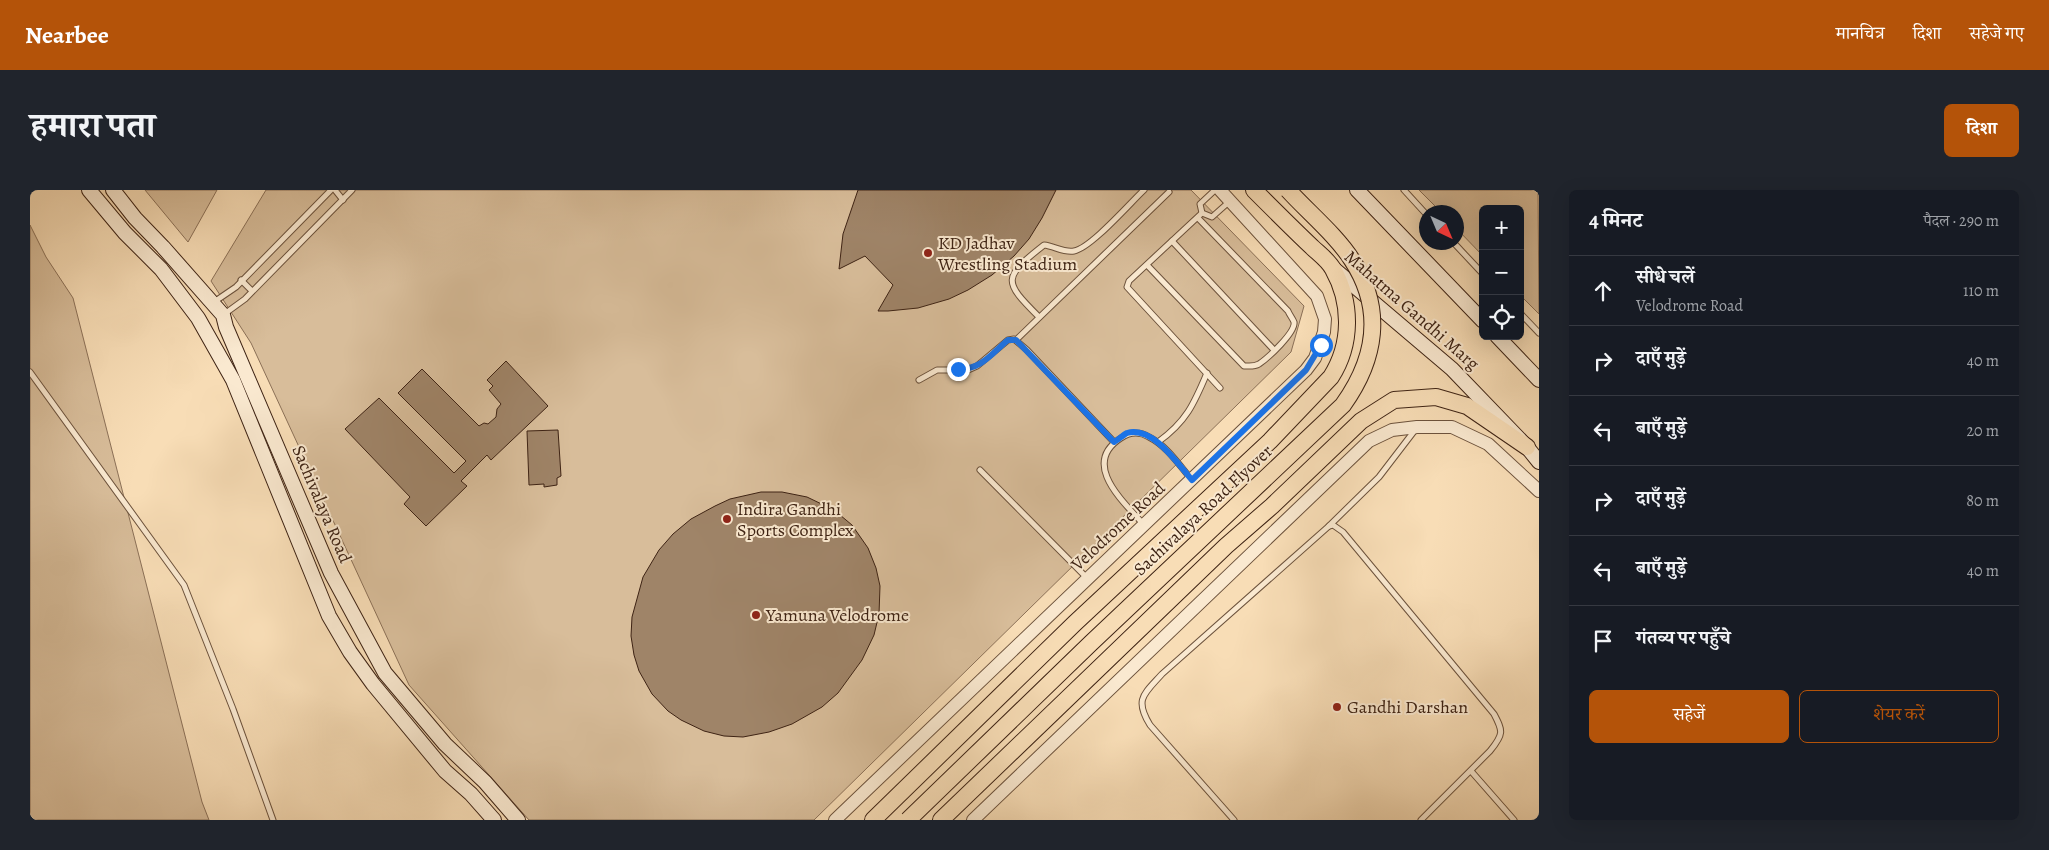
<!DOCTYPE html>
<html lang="hi">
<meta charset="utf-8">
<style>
body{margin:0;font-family:Alegreya,"Noto Serif Devanagari",serif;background:#20242c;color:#f1f3f6}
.controls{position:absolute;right:15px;top:15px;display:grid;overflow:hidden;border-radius:8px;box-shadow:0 5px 20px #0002}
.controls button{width:45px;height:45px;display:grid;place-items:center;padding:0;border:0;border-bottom:1px solid #363941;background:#171b24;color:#f1f3f6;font:25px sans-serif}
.compass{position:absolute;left:1389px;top:15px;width:45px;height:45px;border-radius:50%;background:#171b24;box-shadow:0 5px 20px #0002;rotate:136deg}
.stop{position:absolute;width:15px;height:15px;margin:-11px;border:4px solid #1a73e8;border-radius:50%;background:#fff}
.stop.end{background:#1a73e8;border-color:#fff;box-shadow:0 1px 5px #0008}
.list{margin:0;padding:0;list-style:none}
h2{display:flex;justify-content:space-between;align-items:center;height:65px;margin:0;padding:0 20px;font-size:21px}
h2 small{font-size:16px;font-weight:400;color:#9ea1a6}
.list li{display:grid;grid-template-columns:32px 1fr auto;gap:15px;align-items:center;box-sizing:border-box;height:70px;padding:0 20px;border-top:1px solid #363941}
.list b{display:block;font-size:19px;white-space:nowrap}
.list p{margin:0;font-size:16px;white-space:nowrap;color:#9ea1a6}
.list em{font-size:16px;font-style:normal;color:#9ea1a6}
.actions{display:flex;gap:10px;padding:15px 20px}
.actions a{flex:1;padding:11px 0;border:1px solid #b45309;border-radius:8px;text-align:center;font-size:18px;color:#b45309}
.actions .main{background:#b45309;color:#fff}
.icon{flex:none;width:28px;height:28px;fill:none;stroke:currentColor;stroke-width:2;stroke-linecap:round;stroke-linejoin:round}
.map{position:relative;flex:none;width:1509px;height:630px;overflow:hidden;border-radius:8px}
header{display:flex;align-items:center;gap:30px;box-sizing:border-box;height:70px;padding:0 25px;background:#b45309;color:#fff}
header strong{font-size:24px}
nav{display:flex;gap:28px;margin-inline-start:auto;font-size:18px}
.intro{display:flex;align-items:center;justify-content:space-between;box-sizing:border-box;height:120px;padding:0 30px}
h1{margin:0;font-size:35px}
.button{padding:12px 22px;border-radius:8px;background:#b45309;color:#fff;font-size:18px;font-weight:700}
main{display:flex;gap:30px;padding:0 30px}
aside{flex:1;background:#171b24;border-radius:8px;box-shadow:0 5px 20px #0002}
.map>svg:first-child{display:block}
.green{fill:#d8bd9a;stroke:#8b7057}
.building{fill:#9f8468;stroke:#3e2314}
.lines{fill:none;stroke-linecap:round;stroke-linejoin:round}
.service-casing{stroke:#6c523c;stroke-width:7}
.tertiary-casing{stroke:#6c523c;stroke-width:14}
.secondary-casing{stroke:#3e2314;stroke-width:16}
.trunk-casing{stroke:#3e2314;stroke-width:18}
.service{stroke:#fae9d0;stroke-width:5}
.tertiary{stroke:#fae9d0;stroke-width:12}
.secondary{stroke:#fae9d0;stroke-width:14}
.trunk{stroke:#f8ddb6;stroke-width:16}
.trunk-bridge-casing{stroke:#3e2314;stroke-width:18;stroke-linecap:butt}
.trunk-bridge{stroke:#f8ddb6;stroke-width:16}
.route{stroke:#1a73e8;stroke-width:6}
.poi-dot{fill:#8f2418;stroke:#fae9d0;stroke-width:2}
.labels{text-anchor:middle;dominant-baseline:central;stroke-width:4;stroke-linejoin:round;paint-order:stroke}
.poi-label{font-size:18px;fill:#3e2314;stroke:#fae9d0;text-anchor:start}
.street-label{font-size:18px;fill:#3e2314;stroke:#fae9d0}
</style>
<header>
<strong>Nearbee</strong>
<nav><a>मानचित्र</a><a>दिशा</a><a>सहेजे गए</a></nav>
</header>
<div class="intro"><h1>हमारा पता</h1><a class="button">दिशा</a></div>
<main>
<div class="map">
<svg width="1509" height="630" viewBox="0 0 1509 630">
<rect width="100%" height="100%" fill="#f8ddb6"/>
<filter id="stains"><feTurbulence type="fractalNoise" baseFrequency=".004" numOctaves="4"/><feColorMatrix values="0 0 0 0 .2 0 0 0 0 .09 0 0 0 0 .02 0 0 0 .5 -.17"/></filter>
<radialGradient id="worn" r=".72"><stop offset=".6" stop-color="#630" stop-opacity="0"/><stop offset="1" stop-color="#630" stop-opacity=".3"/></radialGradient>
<g class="green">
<polygon points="115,0 187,0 158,52"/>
<polygon points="236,0 1161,0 1274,116 1261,162 784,630 499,630 379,495 221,153 181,91"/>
<polygon points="1389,0 1508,0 1509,124 1490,105 1490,19 1453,19 1453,66 1427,39 1426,22 1411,22"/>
<polygon points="0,35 16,67 43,108 172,612 179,630 0,630"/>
</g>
<g class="building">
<polygon points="828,0 1026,0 1012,28 999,49 984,66 962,85 938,100 919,109 888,118 858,121 848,121 863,95 835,66 809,79 813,44"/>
<polygon points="476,171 518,216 461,270 457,265 431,291 437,296 396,336 374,314 380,307 315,239 349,208 424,283 436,271 368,203 392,179 449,236 454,233 458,234 466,227 467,219 471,214 459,200 463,196 457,190"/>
<polygon points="528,240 531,286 527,288 527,295 514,297 514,294 499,295 497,241"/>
<polygon points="731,302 752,302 777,307 804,320 822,335 838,358 846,378 850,396 849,424 844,445 832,470 808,503 792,517 762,534 739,542 713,547 694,546 674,541 651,530 638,521 622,504 609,481 604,465 601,446 602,427 613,387 629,360 643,344 661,329 685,316 700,309"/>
</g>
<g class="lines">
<defs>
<g id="service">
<polyline points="305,0 313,10"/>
<polyline points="1185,0 1170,14 1172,23 1182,27 1200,11"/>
<polyline points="1374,0 1396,24"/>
<polyline points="1172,23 1099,91 1097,97 1190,198"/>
<polyline points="1142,51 1244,160"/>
<polyline points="1423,52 1453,84"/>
<path d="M1117 75 1214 176C1220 176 1224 177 1229 174 1238 168 1266 142 1264 132 1263 129 1259 124 1258 121L1168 28"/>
<polyline points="211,90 222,101"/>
<polyline points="184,112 206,97 301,0"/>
<polyline points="1490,123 1509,143"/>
<polyline points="193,125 215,109 322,0"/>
<path d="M1009 127C973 91 972 88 1014 55 1024 56 1034 63 1044 61 1061 58 1100 13 1114 0"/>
<polyline points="986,150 1139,2"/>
<polyline points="0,182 154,395 203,519 243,630"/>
<polyline points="889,190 907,180 938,180 947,176 978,150 984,149 997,160 1084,252"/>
<path d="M1128 252C1156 232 1164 214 1177 183"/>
<polyline points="950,280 1058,389"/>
<path d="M1114 335C1094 312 1050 274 1091 248 1100 242 1109 241 1119 247 1137 256 1149 275 1162 290"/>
<polyline points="1299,336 1349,287 1385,240"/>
<polyline points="1441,581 1484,630"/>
<path d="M1204 630 1120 535C1104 509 1114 504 1132 484L1299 336 1303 335 1313 342 1464 524C1473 541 1474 544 1460 561L1391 630"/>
</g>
<g id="tertiary">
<polyline points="805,630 1276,180 1285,168 1294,142 1295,129 1287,106 1190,0"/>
<polyline points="943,630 1339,251 1362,240 1387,237 1422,237 1458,254 1509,301"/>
</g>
<g id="secondary">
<polyline points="59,0 95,43 131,79 168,128 203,190 299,426 320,462 343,494 415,581 441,604 464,630"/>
<polyline points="83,0 105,28 133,57 193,125 196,137 301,383 355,483 415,554 455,592 488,630"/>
<polyline points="1327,0 1453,131"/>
<polyline points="1303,78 1422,179 1497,257 1509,272"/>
<polyline points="1467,146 1509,190"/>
</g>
<g id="trunk">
<path d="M843 630 1045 433 1240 251 1301 187C1322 154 1322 113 1303 79 1298 70 1288 63 1282 57 1262 38 1243 19 1224 0"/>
<polyline points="911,630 1196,356 1242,316 1331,231 1364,210 1406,207 1437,216 1497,257"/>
</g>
</defs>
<use href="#service" class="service-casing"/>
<use href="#tertiary" class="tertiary-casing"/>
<use href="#secondary" class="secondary-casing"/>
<use href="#trunk" class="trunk-casing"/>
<use href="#service" class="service"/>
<use href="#tertiary" class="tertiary"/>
<use href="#secondary" class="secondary"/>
<use href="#trunk" class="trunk"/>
<defs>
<path id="trunk-bridge" d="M878 630 1061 453 1313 215C1346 169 1354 119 1322 70 1306 45 1278 22 1258 0"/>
</defs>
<use href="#trunk-bridge" class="trunk-bridge-casing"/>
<use href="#trunk-bridge" class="trunk-bridge"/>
</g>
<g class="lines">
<path class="route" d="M928 179C951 180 961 164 978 150H986L1084 252C1088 250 1093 245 1097 243 1122 235 1148 274 1162 290L1276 180 1291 155"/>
</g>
<g class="poi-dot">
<circle cx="898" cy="63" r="5"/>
<circle cx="697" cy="329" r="5"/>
<circle cx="726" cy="425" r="5"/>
<circle cx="1307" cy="517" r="5"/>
</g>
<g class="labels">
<g class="poi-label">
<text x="908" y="53">KD Jadhav<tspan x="908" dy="21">Wrestling Stadium</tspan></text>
<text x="707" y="319">Indira Gandhi<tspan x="707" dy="21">Sports Complex</tspan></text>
<text x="736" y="425">Yamuna Velodrome</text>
<text x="1317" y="517">Gandhi Darshan</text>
</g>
<g class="street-label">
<text transform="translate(1382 120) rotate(41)">Mahatma Gandhi Marg</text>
<text transform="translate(292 314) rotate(67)">Sachivalaya Road</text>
<text transform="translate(1173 320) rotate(-43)">Sachivalaya Road Flyover</text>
<text transform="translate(1088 336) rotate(-43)">Velodrome Road</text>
</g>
</g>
<rect width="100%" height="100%" filter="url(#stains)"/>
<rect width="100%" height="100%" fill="url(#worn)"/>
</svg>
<div class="controls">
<button>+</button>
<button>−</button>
<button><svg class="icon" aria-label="locate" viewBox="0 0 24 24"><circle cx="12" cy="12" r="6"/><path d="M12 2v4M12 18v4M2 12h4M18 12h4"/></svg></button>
</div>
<svg class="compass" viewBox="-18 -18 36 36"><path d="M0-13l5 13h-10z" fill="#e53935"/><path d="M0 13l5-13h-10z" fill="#9ea1a6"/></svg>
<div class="stop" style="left:1291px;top:155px"></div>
<div class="stop end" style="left:928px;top:179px"></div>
</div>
<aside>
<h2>4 मिनट<small>पैदल · 290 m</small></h2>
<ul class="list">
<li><svg class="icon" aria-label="ahead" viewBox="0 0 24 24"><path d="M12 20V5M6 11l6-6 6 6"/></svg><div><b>सीधे चलें</b><p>Velodrome Road</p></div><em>110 m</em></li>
<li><svg class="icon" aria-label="right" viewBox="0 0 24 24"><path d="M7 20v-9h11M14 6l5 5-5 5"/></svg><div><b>दाएँ मुड़ें</b></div><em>40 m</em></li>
<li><svg class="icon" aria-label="left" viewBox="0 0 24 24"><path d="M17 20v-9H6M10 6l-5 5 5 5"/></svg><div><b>बाएँ मुड़ें</b></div><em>20 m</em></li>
<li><svg class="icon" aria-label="right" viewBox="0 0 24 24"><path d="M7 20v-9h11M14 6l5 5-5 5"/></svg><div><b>दाएँ मुड़ें</b></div><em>80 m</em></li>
<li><svg class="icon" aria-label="left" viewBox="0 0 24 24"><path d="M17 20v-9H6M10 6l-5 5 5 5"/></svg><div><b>बाएँ मुड़ें</b></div><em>40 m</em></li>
<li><svg class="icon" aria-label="arrive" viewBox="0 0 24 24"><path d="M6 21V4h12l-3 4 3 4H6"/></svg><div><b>गंतव्य पर पहुँचे</b></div></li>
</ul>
<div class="actions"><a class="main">सहेजें</a><a>शेयर करें</a></div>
</aside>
</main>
